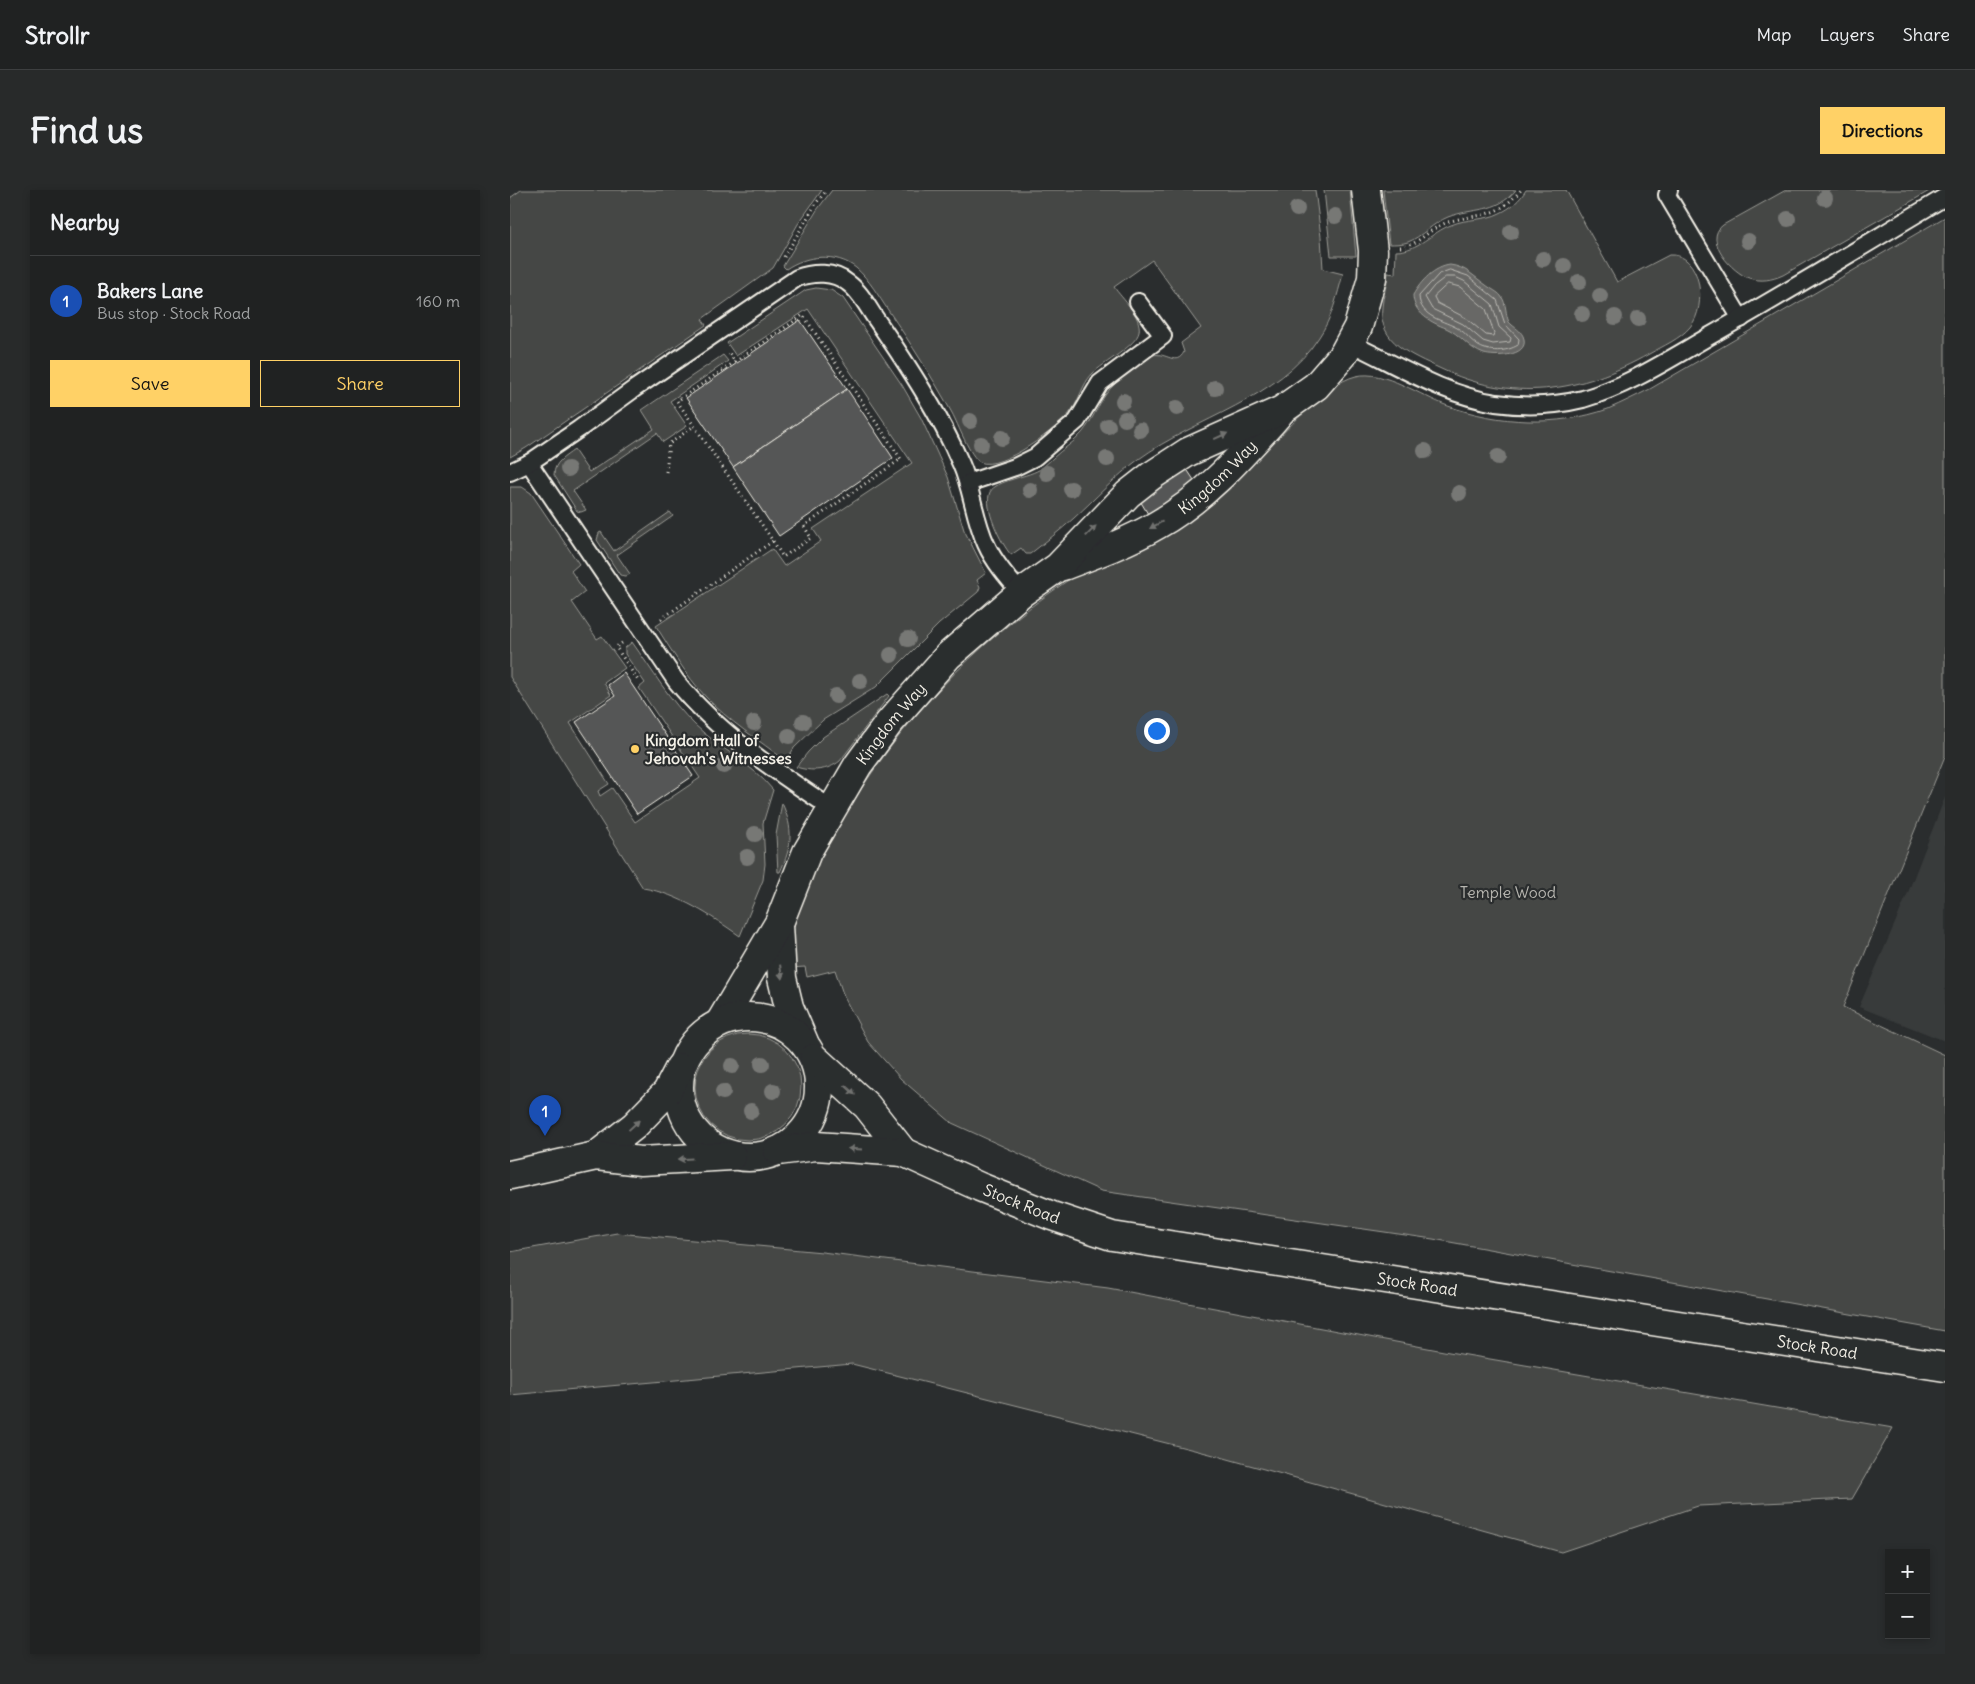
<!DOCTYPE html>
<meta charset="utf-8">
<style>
body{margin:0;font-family:Delius,sans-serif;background:#282a2a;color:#f1f3f6}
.controls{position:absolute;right:15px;bottom:15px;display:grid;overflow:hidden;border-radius:0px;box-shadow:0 2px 8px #0003}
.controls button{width:45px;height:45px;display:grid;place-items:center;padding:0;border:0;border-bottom:1px solid #3d3f40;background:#202222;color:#f1f3f6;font:25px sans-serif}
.you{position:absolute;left:646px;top:540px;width:18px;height:18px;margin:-12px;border:4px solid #fff;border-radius:50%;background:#1a73e8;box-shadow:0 0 0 8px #1a73e833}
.badge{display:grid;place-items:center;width:32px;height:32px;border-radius:50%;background:#ffd166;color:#fff;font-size:16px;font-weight:700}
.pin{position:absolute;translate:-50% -41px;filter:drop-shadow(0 1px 2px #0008)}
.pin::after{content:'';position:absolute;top:26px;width:18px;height:15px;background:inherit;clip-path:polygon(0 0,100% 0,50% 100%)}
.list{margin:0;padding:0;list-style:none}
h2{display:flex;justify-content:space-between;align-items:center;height:65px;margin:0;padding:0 20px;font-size:21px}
h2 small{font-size:16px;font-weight:400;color:#a2a4a5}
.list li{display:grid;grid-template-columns:32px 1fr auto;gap:15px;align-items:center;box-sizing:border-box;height:90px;padding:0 20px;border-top:1px solid #3d3f40}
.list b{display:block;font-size:19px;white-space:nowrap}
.list p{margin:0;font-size:16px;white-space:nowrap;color:#a2a4a5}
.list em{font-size:16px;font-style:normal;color:#a2a4a5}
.actions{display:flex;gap:10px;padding:15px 20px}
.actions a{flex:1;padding:11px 0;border:1px solid #ffd166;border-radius:0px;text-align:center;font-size:18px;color:#ffd166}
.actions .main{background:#ffd166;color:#111}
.map{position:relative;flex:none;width:1435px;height:1464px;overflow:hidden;border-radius:0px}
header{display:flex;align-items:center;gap:30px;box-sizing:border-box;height:70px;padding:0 25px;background:#202222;border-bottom:1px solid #3d3f40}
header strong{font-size:24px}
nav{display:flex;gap:28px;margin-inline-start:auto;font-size:18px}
.intro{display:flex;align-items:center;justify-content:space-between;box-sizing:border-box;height:120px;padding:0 30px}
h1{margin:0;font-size:35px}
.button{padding:12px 22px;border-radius:0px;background:#ffd166;color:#111;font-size:18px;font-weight:700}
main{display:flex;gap:30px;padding:0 30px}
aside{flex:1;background:#202222;border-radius:0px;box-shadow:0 2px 8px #0003}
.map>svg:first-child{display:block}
.built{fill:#373a3a}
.green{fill:#444645;stroke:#9c9c96}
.water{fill:#676866;stroke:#9f9f9a}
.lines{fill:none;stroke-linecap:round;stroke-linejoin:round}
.shore{stroke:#bcbab4;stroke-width:1}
.building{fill:#555756;stroke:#f4f1e8}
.service-casing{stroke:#f4f1e8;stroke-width:20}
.minor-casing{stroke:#f4f1e8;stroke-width:31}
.secondary-casing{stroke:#f4f1e8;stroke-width:31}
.path{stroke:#f4f1e8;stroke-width:3;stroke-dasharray:1 4;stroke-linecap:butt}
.service{stroke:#2a2d2e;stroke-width:16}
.minor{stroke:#2a2d2e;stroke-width:28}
.secondary{stroke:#2a2d2e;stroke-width:28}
.tree{fill:#777875}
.oneway{fill:#71726f}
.poi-dot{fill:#ffd166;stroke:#2a2d2e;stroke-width:2}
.labels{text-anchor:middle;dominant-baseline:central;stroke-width:4.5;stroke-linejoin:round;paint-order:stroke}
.street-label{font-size:16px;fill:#f4f1e8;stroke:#2a2d2e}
.poi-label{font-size:16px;font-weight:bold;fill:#f4f1e8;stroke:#2a2d2e;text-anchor:start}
.park-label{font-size:16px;fill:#b6b5af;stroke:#2a2d2e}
</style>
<header>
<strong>Strollr</strong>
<nav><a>Map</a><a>Layers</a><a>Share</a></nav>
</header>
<div class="intro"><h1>Find us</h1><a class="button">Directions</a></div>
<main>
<aside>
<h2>Nearby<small></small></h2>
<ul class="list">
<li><span class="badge" style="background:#1a4fb4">1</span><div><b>Bakers Lane</b><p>Bus stop · Stock Road</p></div><em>160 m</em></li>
</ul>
<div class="actions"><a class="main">Save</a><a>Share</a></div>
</aside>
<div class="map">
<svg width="1435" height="1464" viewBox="0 0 1435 1464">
<rect width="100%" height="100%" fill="#2a2d2e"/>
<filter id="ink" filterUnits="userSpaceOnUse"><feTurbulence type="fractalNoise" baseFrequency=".02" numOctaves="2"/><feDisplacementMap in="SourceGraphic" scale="10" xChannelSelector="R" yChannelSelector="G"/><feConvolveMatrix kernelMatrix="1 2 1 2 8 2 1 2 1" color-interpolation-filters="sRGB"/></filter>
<g filter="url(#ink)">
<polygon class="built" points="1435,607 1435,851 1349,817 1397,705"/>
<g class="green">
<polygon points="11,0 312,0 288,34 263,78 192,129 196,135 16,258 0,267 0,8"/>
<path d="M322 0H805L811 47 813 79 833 84C827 106 822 128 809 147 770 209 685 228 629 269 605 287 586 308 564 328 550 341 535 352 520 364H516L511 358 501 365C491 353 473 318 480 302 486 290 520 287 532 278 536 275 539 271 543 268 552 259 564 253 572 243 582 231 587 217 596 204 605 191 630 173 643 165 657 162 666 177 674 162L671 153 691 138 642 70 604 97C612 109 632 126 629 142 626 156 594 172 582 184 572 195 570 208 562 220 550 237 490 282 470 272 460 267 448 234 442 223 423 188 401 154 378 120 369 107 359 89 346 78 326 62 296 65 276 79L273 76 307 20Z"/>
<polygon points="814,0 840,0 846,66 821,66"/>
<path d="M873 0H1006C986 24 964 17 938 27 923 33 911 47 898 52 892 54 885 54 879 54Z"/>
<path d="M1016 0H1056L1107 92 1159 65C1191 62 1198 116 1180 137 1170 149 1153 156 1139 164 1070 203 1002 213 929 178 902 165 868 153 872 117 873 106 877 95 878 83L885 84 886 61C908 61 922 42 941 35 957 28 975 31 990 23 1001 18 1010 10 1016 0Z"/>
<path d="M1276 0H1421L1273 85C1262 90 1251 92 1239 88 1223 83 1192 50 1213 35Z"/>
<path d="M1435 27V566L1333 817 1435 865V1141L923 1049 591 1001 442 933 391 889 358 852 334 807 325 780 297 787 295 777 280 778C281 765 280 751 283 737 289 702 316 659 334 627 389 532 464 455 554 393 602 360 651 330 700 298 716 287 733 277 748 266 776 245 813 194 846 186 874 179 912 207 938 216 989 234 1047 237 1098 219 1112 213 1126 206 1140 199Z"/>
<path d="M306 98 321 100 333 108 392 195 411 228 438 287 454 340 476 383 467 390 470 397 468 402 429 434 366 497 313 530 284 558 276 571C249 550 218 531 195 506 176 485 161 460 146 436L262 359 274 376 311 351 303 339 402 273 298 119 226 166 217 153 296 100Z"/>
<path d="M213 165 218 171 160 211 177 236 153 252 147 243 63 301 76 320 71 322 67 321 44 285C44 272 55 267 64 260L79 282 84 279 144 239 132 220Z"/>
<path d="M0 297H12L21 303 69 374 61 381 75 402 62 412 87 449 92 446 115 478 94 493 101 505 60 533 99 594 88 601 90 606 102 598 125 632 190 588 129 498 135 493 115 464V458L122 452C142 480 160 511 185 535 209 558 242 574 263 600L253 633 255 674 253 690 230 746C201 726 169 704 133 698L0 487Z"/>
<polygon points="160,322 163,326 107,365 120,384 116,386 110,385 87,350 89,343 91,342 104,361"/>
<path d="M377 504 379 506 330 571C317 581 302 582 286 577L298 562 313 547Z"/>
<path d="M272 613C284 640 282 656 270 682H268L266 645Z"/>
<circle cx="238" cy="897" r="53"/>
<polygon points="107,1043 312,1062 598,1098 939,1162 1383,1238 1342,1309 1188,1316 1051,1362 700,1264 342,1174 0,1205 0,1062"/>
</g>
<path class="water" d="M940 75C956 77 963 86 976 95 981 99 988 102 991 106 997 114 995 124 999 132 1004 138 1012 140 1014 149 1018 167 984 167 974 164 959 159 950 144 936 138 922 133 903 123 903 105 911 91 924 77 940 75Z"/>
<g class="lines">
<g class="shore">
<path d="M940 80 958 86 987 110 995 134 1009 149 1008 155C997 162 978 163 967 155 960 150 956 143 949 139 934 130 910 128 909 106L929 84Z"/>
<polygon points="936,87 945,87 954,91 982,114 989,137 1001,148 1000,152 983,154 973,151 953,134 922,119 915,107 924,96"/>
<polygon points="938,94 950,97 976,119 984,143 983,146 976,145 956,128 927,113 924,107"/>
</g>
</g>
<g class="building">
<polygon points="290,130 337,199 223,277 176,208"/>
<polygon points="337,199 383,268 269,346 223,277"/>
<polygon points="676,278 686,293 638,324 629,309"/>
<polygon points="114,483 183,586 127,624 66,532 105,506 98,495"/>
</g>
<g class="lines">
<defs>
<g id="service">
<polyline points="1159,0 1157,5 1231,129"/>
<path d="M840 153C887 175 934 205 986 213 1015 217 1045 216 1073 209 1118 196 1158 170 1198 147 1278 102 1356 54 1435 7"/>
<path d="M19 273 166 491C208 543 265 581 321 618"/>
<path d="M0 282 19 273 69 239 124 199 287 88C303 82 324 81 338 93 351 102 359 120 368 132 399 177 429 223 451 274 462 299 464 328 476 354 484 372 498 388 511 403"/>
<polyline points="458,293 505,277 525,267 567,231 590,193 653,146 628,112"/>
</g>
<g id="minor">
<path id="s1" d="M553 376C585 364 618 352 647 335 695 308 732 265 768 225"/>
<polyline points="269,735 272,788 279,817 294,852"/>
<path id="s2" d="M211 831 269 733 297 662 348 575 379 533 438 466 511 403 548 377 618 304 641 286 678 262 772 220 806 196 833 165 848 137 862 88 863 61 856 0"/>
</g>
<g id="secondary">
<circle cx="239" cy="897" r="70"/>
<polyline points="304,868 357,916 393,962"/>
<path id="s3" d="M268 961 306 956 393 962 470 997 542 1026 602 1046 1435 1177"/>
<polyline points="86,966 124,936 157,902 170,877"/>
<polyline points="0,985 86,966 131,971 222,966"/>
</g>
</defs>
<use href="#service" class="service-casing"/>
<use href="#minor" class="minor-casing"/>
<use href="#secondary" class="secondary-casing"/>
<g class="path">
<path d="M890 57C907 56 916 42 931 35 949 26 970 28 987 20 997 15 1004 8 1011 0"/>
<polyline points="274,67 307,12 317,0"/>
<polyline points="225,172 293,125 391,269 294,336 301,348 273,367 263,351"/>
<polyline points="156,282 159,254 184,236"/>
<polyline points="151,429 263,351 167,211 225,172 219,163"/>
<polyline points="112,453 106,457 129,492"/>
</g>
<use href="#service" class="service"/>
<use href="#minor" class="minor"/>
<use href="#secondary" class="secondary"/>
</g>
<g class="tree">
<circle cx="1315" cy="8" r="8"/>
<circle cx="787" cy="19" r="8"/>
<circle cx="825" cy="26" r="8"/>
<circle cx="1278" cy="29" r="8"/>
<circle cx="1001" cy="42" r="8"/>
<circle cx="1238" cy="51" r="8"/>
<circle cx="1033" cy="69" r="8"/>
<circle cx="1054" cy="76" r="8"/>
<circle cx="1069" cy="92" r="8"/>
<circle cx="1090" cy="106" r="8"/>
<circle cx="1072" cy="124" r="8"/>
<circle cx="1105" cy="127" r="8"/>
<circle cx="1128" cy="129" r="8"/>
<circle cx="705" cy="198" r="8"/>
<circle cx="613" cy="211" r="8"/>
<circle cx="667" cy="218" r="8"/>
<circle cx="615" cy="229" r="8"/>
<circle cx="460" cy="231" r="8"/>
<circle cx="598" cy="236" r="8"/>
<circle cx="630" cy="240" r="8"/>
<circle cx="492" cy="248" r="8"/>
<circle cx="471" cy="254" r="8"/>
<circle cx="915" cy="261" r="8"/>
<circle cx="988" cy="267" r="8"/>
<circle cx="597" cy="269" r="8"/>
<circle cx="58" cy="279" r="8"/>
<circle cx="537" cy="283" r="8"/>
<circle cx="561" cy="299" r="8"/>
<circle cx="520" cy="300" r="8"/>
<circle cx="949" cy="303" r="8"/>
<circle cx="398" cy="449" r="8"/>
<circle cx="381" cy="465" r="8"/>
<circle cx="350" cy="491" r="8"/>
<circle cx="326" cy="506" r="8"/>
<circle cx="293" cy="532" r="8"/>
<circle cx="244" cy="533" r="8"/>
<circle cx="279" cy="546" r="8"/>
<circle cx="214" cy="576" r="8"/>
<circle cx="245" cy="644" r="8"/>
<circle cx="237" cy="667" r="8"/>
<circle cx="252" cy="874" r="8"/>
<circle cx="222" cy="876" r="8"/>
<circle cx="263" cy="901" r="8"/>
<circle cx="213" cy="902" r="8"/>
<circle cx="241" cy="921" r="8"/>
</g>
<defs><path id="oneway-solid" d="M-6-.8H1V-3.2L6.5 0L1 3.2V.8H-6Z" transform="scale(1.25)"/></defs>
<g class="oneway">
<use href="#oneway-solid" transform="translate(711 246) rotate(-24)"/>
<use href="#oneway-solid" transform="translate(646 335) rotate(151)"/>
<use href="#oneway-solid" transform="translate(581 341) rotate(-46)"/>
<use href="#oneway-solid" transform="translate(271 782) rotate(83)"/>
<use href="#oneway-solid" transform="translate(340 900) rotate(43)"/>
<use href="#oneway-solid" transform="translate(124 935) rotate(-43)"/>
<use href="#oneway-solid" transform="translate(345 959) rotate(-177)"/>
<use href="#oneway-solid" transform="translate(175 969) rotate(177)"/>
</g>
</g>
<circle class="poi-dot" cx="125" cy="559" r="5"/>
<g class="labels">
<g class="street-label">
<text stroke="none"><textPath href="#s1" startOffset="180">Kingdom Way</textPath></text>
<text stroke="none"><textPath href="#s2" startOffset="344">Kingdom Way</textPath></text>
<text stroke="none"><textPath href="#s3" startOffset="255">Stock Road</textPath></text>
<text stroke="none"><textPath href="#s3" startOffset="660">Stock Road</textPath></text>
<text stroke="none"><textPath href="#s3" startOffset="1065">Stock Road</textPath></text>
</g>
<g class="poi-label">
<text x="135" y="550">Kingdom Hall of<tspan x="135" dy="18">Jehovah's Witnesses</tspan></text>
</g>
<g class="park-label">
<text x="998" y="702">Temple Wood</text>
</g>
</g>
</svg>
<div class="controls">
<button>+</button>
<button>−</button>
</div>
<div class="you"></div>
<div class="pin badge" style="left:35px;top:946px;background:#1a4fb4">1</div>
</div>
</main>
